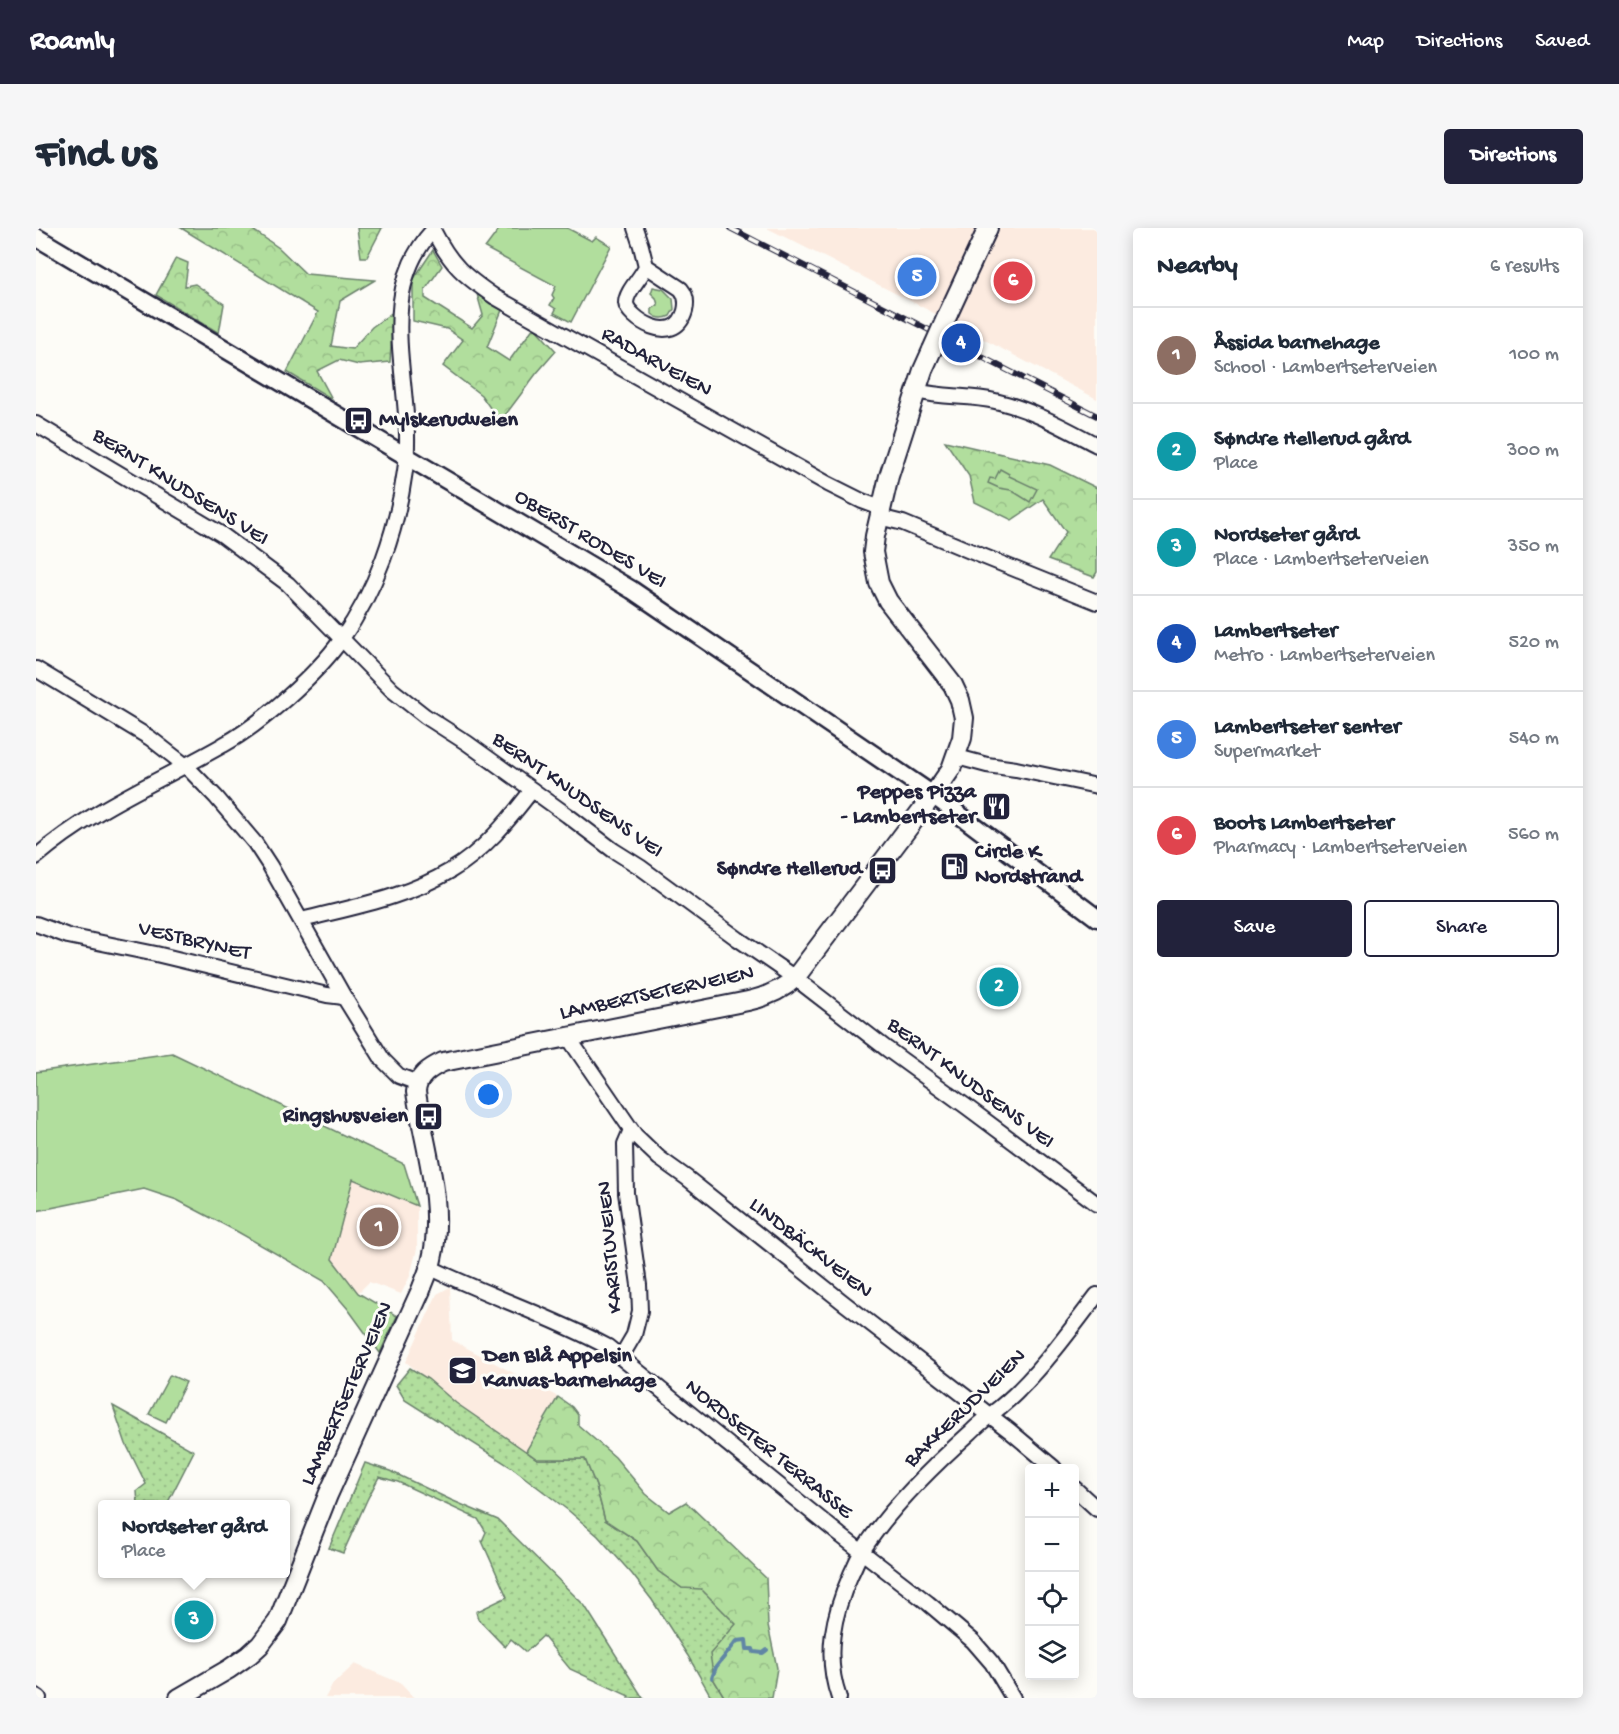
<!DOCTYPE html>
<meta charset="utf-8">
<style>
body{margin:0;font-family:"Gochi Hand",sans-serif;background:#f6f6f7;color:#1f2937}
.controls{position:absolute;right:18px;bottom:18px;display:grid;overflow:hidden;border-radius:6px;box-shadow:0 3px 15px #0003}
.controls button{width:54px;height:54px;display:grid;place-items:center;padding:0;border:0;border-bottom:2px solid #e0e1e3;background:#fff;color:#1f2937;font:30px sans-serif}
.you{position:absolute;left:453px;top:867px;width:21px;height:21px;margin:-15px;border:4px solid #fff;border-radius:50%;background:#1a73e8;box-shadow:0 0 0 9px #1a73e833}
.badge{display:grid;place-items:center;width:39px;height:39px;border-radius:50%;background:#22223b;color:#fff;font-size:20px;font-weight:700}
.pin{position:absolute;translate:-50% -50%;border:3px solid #fff;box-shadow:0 2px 6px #0006}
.popup{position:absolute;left:62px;top:1272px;width:192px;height:78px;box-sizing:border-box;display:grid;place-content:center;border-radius:6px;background:#fff;filter:drop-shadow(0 2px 4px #0005);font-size:20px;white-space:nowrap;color:#747a83}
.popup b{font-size:22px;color:#1f2937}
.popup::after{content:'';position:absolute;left:50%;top:100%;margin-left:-12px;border:12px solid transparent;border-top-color:#fff}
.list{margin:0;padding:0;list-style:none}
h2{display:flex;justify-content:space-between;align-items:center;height:78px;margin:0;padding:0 24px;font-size:26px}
h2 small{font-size:20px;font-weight:400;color:#747a83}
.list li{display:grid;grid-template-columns:39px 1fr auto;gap:18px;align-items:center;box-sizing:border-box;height:96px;padding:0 24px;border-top:2px solid #e0e1e3}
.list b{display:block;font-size:22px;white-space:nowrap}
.list p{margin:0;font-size:20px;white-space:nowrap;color:#747a83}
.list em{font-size:20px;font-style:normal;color:#747a83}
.actions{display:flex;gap:12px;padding:18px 24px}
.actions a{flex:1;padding:14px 0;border:2px solid #22223b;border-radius:6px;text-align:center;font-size:21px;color:#22223b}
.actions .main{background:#22223b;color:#fff}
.icon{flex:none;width:33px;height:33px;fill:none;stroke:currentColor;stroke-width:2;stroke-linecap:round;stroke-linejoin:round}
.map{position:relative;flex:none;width:1061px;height:1470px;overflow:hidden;border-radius:6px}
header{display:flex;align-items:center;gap:36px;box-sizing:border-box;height:84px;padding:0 30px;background:#22223b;color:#fff}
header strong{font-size:28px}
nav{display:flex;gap:33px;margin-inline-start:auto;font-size:21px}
.intro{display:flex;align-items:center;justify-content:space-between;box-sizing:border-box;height:144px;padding:0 36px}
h1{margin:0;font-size:42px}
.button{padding:15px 27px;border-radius:6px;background:#22223b;color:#fff;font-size:21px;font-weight:700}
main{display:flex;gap:36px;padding:0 36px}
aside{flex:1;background:#fff;border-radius:6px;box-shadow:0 3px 15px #0003}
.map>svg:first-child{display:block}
.built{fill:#fcebe0}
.grass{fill:url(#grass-dots);stroke:#6a806c;stroke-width:1.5}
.forest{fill:url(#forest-crowns);stroke:#6a806c;stroke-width:1.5}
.park{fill:#b1de9d;stroke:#6a806c;stroke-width:1.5}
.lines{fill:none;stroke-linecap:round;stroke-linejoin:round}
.stream{stroke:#6186a5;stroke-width:4}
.minor-casing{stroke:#22223b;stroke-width:18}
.tertiary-casing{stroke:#22223b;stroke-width:21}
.secondary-casing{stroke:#22223b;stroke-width:22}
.minor{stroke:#fdfcf7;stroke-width:14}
.tertiary{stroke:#fdfcf7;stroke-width:16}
.secondary{stroke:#fdfcf7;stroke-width:18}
.rail-casing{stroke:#22223b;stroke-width:6}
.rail{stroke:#fdfcf7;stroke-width:4;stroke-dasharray:11;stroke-linecap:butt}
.secondary-bridge-casing{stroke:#22223b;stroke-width:22;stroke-linecap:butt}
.secondary-bridge{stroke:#fdfcf7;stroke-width:18}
.labels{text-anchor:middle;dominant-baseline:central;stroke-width:6;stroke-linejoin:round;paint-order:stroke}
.street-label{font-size:22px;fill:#22223b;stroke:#fdfcf7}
.poi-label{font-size:22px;font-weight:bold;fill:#22223b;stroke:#fdfcf7;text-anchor:start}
</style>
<header>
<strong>Roamly</strong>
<nav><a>Map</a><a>Directions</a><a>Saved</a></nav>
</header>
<div class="intro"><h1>Find us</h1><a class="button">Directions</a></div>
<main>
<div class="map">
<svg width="1061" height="1470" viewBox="0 0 1061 1470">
<defs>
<pattern id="grass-dots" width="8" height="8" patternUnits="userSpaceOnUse" patternTransform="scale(1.5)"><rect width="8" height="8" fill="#b1de9d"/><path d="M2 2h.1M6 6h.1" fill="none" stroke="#98be88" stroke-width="1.8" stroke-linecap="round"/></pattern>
<pattern id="forest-crowns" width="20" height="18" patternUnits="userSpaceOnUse" patternTransform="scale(1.5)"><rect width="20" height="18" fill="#b1de9d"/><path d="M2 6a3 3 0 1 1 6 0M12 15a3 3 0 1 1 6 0" fill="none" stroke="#98be88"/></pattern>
</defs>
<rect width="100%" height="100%" fill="#fdfcf7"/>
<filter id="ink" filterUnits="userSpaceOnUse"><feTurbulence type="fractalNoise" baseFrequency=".0167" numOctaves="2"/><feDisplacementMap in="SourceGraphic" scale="12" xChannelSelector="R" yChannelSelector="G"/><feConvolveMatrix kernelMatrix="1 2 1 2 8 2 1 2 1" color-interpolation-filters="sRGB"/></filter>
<g filter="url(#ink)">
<g class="built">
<polygon points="731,0 1057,0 1061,2 1061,171 894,83"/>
<polygon points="317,951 381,978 381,1021 374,1048 365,1066 333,1054 322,1065 296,1031"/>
<polygon points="414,1059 416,1112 522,1169 490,1223 420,1175 370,1134 401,1066"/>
<polygon points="319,1436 364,1455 378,1470 289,1470 296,1457"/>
</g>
<g class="grass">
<polygon points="374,1140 392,1151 420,1175 501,1231 549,1231 560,1258 569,1292 601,1313 622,1343 646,1360 665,1360 700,1396 678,1452 689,1470 676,1470 652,1428 616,1372 596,1346 562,1308 533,1283 475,1239 369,1172 360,1157"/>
<polygon points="77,1178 158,1223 131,1276 102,1276 101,1263 110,1256 90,1216"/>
<polygon points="329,1235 354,1243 415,1272 462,1292 549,1378 607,1470 592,1470 593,1468 534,1441 507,1408 490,1424 475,1411 469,1419 442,1391 440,1384 471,1369 446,1313 450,1304 442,1291 362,1254 343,1249 331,1272 307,1325 293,1320"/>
</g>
<g class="forest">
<polygon points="145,0 214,0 243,20 270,46 339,52 304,73 295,118 316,121 336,99 357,84 354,134 323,137 303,132 281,143 296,171 251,144 282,84"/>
<polygon points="321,0 346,0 331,29 325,29"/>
<polygon points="397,22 406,38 389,62 389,70 436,100 447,87 441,66 466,82 451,119 473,133 498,99 520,123 500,146 464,194 445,167 407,138 427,112 411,101 377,93 377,52"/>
<polygon points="140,30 152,35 149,58 159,56 188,76 183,105 120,67"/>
<polygon points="909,213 1014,237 1061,260 1061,344 1058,349 1012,332 1030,304 1007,271 976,292 939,274 933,248"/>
<polygon points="522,1169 536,1179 542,1187 542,1197 579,1229 610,1266 633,1284 650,1274 730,1350 732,1397 741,1440 736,1470 689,1470 678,1452 674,1426 700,1396 665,1361 646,1360 622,1343 601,1313 569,1292 560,1258 549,1231 501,1231 490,1223"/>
</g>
<g class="park">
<polygon points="464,0 531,0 556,13 560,9 575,18 535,94 518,85 520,81 514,77 518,70 516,67 520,58 449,20"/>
<path d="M617 59 627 61 637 71 638 81 634 88C628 91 622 91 616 86V81L622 77 620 70 615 65Z"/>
<polygon points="964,241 973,246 973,248 1001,261 994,274 975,262 963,260 952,255 954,250 959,251"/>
<polygon points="136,825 368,936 381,978 317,951 296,1031 322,1065 361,1088 344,1125 312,1081 288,1053 202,1004 141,972 108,961 0,983 0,844"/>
<polygon points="134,1147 150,1154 130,1194 113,1186"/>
</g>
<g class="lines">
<polyline class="stream" points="676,1450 680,1439 701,1413 710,1412 711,1421 717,1421 718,1424 727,1425 731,1422"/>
<defs>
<g id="minor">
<path d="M397 0V2C415 37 427 47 459 69L792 256 826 273 845 280"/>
<path d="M599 0 605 18 610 38C606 49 590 63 590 75 591 89 638 121 649 83 651 75 650 67 645 61L610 38"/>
<path d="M881 163C906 170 933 167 959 173 995 181 1028 200 1061 217"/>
<polyline points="0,196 185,306 252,356 356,462 389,488 431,515 531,587 577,622 604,639 702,711 759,750 851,821 931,879 1061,976"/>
<polyline points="843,289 867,295 934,323 1061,374"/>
<polyline points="0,441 114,510 150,538 180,569 219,615 234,638 308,769 347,832 363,848 382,855"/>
<polyline points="921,529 951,537 980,541 1061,558"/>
<path d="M0 629C55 581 124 553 187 517 224 497 281 446 305 412 340 363 361 302 369 243 381 162 334 70 397 2"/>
<path d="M266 692C316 679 369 670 414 643 447 624 473 592 496 562"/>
<polyline points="0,696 32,708 120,726 291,767 308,769"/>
<polyline points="532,809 599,907 623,930 651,950 808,1075 974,1203 1018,1240"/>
<path d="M393 1039C452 1068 515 1088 572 1119L804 1307 892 1375 937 1413 956 1435 977 1470"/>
<polyline points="585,1129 598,1107 604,1083 603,1057 590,965 589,916 595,902"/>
<polyline points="1038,1260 1061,1281"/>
<polyline points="0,1468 3,1470"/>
<path d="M803 1470C788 1427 797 1387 815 1346 819 1338 822 1329 827 1322 854 1280 898 1237 935 1204 950 1189 968 1178 983 1162 1012 1133 1036 1100 1061 1067"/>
</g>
<polyline id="tertiary" points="0,9 596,362 897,567 1061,690"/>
<g id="secondary">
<polyline points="912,86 952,0"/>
<path d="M143 1470 193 1441 213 1427 224 1417 242 1393 292 1267 385 1062C389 1051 394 1041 396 1031 409 975 388 919 380 864 381 848 394 840 407 834L712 773C730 769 745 763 759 750L897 567 915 541 926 510 928 490 924 472 917 457 852 373 843 355 837 324 839 308 853 248 887 142 896 122"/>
</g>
</defs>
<use href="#minor" class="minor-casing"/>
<use href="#tertiary" class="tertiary-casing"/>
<use href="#secondary" class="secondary-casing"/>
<use href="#minor" class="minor"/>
<use href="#tertiary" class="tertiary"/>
<use href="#secondary" class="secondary"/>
<defs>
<polyline id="rail" points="694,0 1061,188"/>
</defs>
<use href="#rail" class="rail-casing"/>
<use href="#rail" class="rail"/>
<defs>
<polyline id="secondary-bridge" points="896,122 912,86"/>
</defs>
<use href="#secondary-bridge" class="secondary-bridge-casing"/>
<use href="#secondary-bridge" class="secondary-bridge"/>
</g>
</g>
<defs>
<symbol id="bus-square" viewBox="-11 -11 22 22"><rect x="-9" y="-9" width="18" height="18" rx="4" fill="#22223b" stroke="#fdfcf7"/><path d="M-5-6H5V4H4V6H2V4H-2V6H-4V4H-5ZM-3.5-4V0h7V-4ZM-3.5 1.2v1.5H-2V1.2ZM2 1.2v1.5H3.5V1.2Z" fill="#fff"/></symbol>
<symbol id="restaurant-square" viewBox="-11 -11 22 22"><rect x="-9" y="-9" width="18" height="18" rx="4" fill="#22223b" stroke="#fdfcf7"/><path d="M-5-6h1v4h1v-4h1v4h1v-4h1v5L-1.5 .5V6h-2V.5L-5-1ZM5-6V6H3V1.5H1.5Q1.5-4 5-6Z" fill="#fff"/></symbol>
<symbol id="fuel-square" viewBox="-11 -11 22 22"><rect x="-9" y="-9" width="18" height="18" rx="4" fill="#22223b" stroke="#fdfcf7"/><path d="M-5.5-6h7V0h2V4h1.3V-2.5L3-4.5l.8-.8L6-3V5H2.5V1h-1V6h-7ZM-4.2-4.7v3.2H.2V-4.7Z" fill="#fff"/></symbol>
<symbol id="school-square" viewBox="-11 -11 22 22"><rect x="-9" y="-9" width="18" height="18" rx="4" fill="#22223b" stroke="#fdfcf7"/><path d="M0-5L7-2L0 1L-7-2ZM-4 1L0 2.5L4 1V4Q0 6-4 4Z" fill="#fff"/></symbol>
</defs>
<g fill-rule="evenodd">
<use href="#bus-square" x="306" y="176" width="33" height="33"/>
<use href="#restaurant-square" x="944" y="562" width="33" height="33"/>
<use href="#fuel-square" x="902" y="622" width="33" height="33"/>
<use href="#bus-square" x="830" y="626" width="33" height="33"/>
<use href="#bus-square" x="376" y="872" width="33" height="33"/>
<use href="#school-square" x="410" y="1126" width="33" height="33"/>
</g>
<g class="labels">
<g class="street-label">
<text transform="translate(620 135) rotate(29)">RADARVEIEN</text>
<text transform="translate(144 260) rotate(32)">BERNT KNUDSENS VEI</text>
<text transform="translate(554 312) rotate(31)">OBERST RODES VEI</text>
<text transform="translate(541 568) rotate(35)">BERNT KNUDSENS VEI</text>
<text transform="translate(158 714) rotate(13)">VESTBRYNET</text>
<text transform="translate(621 766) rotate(-12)">LAMBERTSETERVEIEN</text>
<text transform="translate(934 856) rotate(37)">BERNT KNUDSENS VEI</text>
<text transform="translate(575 1019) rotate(-95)">KARISTUVEIEN</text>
<text transform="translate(774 1021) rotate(38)">LINDBÄCKVEIEN</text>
<text transform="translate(312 1166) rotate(-66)">LAMBERTSETERVEIEN</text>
<text transform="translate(930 1181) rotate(-44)">BAKKERUDVEIEN</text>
<text transform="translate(732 1222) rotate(39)">NORDSETER TERRASSE</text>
</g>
<g class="poi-label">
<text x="343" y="193">Mylskerudveien</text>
<text x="940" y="565" text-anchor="end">Peppes Pizza<tspan x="940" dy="25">- Lambertseter</tspan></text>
<text x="939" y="625">Circle K<tspan x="939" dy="25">Nordstrand</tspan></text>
<text x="826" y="642" text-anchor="end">Søndre Hellerud</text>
<text x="372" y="889" text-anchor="end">Ringshusveien</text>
<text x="447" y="1129">Den Blå Appelsin<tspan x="447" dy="25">Kanvas-barnehage</tspan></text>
</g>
</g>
</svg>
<div class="controls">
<button>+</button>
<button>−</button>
<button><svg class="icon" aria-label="locate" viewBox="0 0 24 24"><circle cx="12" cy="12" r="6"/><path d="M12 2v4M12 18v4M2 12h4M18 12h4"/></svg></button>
<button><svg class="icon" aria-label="layers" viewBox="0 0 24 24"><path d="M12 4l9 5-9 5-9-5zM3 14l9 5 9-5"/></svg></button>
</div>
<div class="you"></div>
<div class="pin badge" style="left:343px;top:999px;background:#8d6e63">1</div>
<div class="pin badge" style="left:963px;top:759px;background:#0f9aa8">2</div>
<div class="pin badge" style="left:158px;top:1392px;background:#0f9aa8">3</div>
<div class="popup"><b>Nordseter gård</b>Place</div>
<div class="pin badge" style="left:925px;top:115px;background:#1a4fb4">4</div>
<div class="pin badge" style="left:881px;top:49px;background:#3f7fe0">5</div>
<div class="pin badge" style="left:977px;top:53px;background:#e0444e">6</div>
</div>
<aside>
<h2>Nearby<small>6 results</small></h2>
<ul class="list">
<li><span class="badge" style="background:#8d6e63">1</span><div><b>Åssida barnehage</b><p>School · Lambertseterveien</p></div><em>100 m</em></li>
<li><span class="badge" style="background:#0f9aa8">2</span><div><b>Søndre Hellerud gård</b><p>Place</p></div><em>300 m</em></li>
<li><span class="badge" style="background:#0f9aa8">3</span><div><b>Nordseter gård</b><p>Place · Lambertseterveien</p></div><em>350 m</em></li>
<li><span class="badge" style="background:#1a4fb4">4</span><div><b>Lambertseter</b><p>Metro · Lambertseterveien</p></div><em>520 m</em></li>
<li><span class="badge" style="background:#3f7fe0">5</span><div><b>Lambertseter senter</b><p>Supermarket</p></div><em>540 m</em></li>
<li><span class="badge" style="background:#e0444e">6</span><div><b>Boots Lambertseter</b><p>Pharmacy · Lambertseterveien</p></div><em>560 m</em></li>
</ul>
<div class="actions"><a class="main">Save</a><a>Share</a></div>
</aside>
</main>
